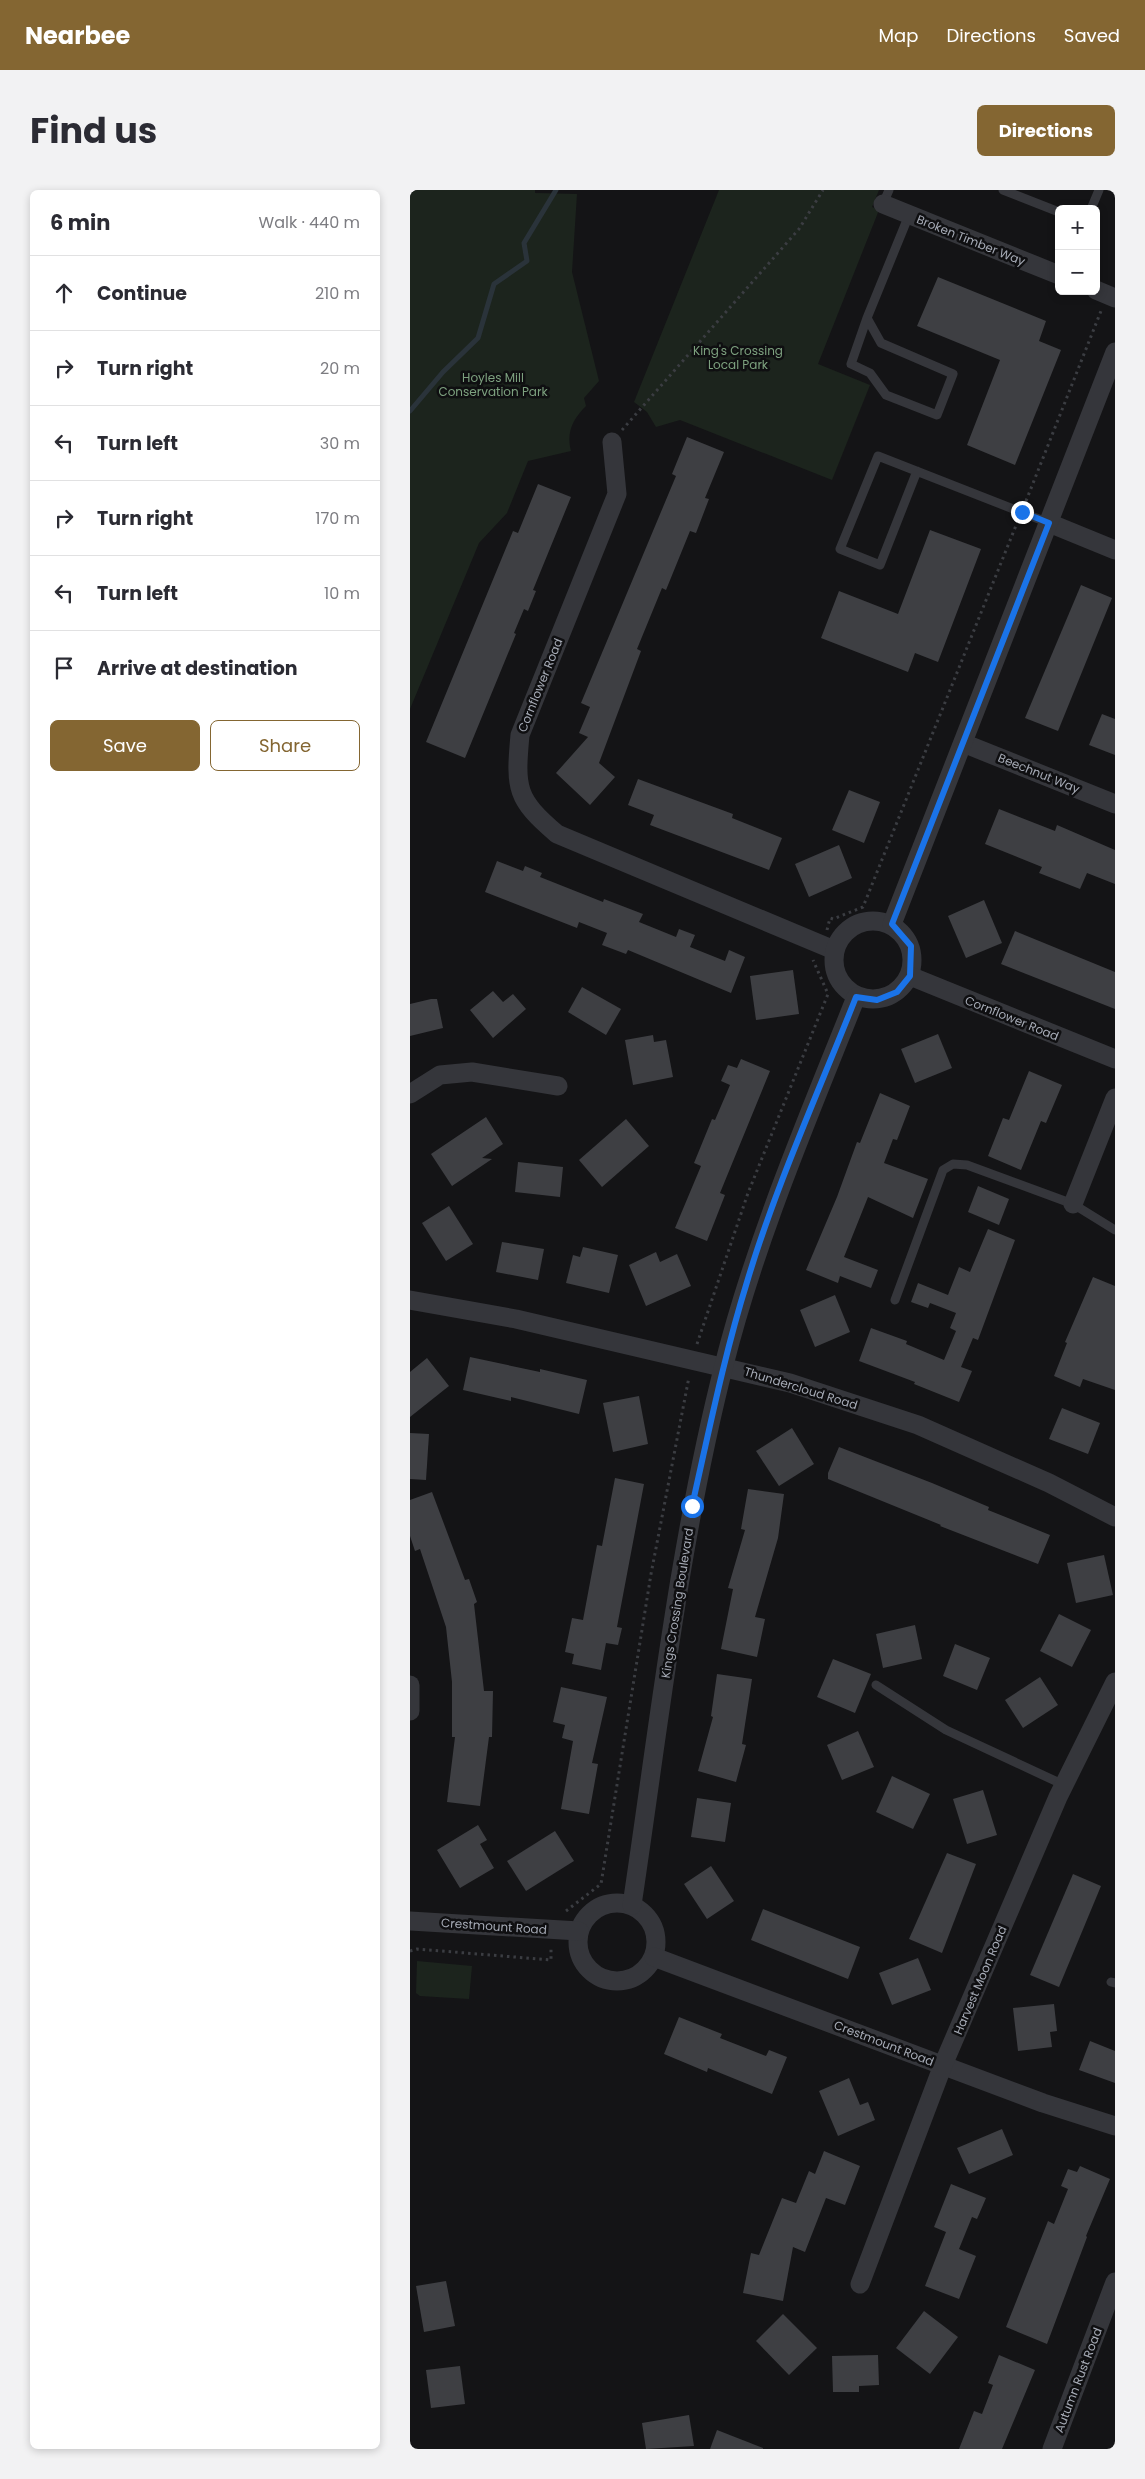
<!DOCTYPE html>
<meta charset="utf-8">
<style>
body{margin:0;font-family:Poppins,sans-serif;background:#f2f2f3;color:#2b2b33}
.controls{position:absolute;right:15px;top:15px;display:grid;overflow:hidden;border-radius:8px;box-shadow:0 2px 8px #0003}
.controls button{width:45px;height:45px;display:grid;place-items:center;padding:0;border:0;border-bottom:1px solid #e1e1e2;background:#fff;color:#2b2b33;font:25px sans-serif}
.stop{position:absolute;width:15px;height:15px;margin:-11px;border:4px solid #1a73e8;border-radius:50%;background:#fff}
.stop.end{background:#1a73e8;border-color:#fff;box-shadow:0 1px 5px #0008}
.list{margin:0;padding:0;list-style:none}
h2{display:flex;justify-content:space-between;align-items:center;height:65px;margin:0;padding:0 20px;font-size:21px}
h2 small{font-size:16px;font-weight:400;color:#7c7c81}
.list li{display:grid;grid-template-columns:32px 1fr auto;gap:15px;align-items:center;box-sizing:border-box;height:75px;padding:0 20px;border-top:1px solid #e1e1e2}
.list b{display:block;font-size:19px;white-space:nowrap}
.list em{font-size:16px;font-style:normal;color:#7c7c81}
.actions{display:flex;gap:10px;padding:15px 20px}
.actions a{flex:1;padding:11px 0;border:1px solid #846632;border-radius:8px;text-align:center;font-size:18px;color:#846632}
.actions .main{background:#846632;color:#fff}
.icon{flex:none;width:28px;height:28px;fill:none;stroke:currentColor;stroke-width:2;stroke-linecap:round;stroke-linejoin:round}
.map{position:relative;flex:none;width:705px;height:2259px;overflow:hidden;border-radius:8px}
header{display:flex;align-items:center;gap:30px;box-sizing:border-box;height:70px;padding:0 25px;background:#846632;color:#fff}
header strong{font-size:24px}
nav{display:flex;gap:28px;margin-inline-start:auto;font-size:18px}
.intro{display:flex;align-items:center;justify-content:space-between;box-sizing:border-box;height:120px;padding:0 30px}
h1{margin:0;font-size:35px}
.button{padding:12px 22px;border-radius:8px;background:#846632;color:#fff;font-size:18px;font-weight:700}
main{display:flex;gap:30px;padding:0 30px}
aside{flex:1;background:#fff;border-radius:8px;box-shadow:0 2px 8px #0003}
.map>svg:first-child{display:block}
.green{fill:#1c241d}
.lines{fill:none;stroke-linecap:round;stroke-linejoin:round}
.stream{stroke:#2a333a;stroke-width:5}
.building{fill:#3e3f43}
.path{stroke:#3b3d42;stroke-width:3;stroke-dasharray:2.5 4;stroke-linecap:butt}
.service{stroke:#35363b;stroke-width:9}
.minor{stroke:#35363b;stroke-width:19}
.route{stroke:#1a73e8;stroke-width:6}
.labels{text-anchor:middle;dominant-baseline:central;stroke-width:5;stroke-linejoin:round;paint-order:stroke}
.street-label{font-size:12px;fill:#a6abb6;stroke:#0f0f11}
.park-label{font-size:12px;fill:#7da17f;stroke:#0f0f11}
</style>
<header>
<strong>Nearbee</strong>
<nav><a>Map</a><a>Directions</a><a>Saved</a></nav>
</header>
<div class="intro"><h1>Find us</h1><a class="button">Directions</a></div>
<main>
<aside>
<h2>6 min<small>Walk · 440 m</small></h2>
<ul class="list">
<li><svg class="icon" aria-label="ahead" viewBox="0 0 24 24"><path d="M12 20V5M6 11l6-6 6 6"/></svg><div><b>Continue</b></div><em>210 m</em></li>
<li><svg class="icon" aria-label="right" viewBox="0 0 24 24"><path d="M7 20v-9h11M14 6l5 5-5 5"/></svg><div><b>Turn right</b></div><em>20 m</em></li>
<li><svg class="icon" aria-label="left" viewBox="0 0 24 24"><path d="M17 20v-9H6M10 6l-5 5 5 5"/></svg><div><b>Turn left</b></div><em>30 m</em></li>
<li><svg class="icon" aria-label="right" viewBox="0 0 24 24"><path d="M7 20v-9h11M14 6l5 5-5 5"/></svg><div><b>Turn right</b></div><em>170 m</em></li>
<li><svg class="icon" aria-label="left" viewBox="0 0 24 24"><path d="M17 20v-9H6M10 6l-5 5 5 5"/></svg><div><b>Turn left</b></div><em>10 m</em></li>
<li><svg class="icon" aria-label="arrive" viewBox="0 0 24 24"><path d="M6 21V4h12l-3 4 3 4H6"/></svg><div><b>Arrive at destination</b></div></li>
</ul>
<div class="actions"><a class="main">Save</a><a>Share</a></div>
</aside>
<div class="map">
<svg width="705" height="2259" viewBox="0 0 705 2259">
<rect width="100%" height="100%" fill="#141416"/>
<g class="green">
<path d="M0 0H125V3L167 4 162 82 189 191 174 208 176 216C163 229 156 242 161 261L118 271 97 323 69 353 0 519Z"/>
<polygon points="309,0 469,0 462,17 469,20 408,174 460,195 422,290 270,230 246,237 237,222 224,212"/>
<polygon points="7,1771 62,1776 59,1809 10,1806 6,1803"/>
</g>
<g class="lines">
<polyline class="stream" points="0,221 33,182 68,148 84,94 117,71 114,53 146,0"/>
</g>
<g class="building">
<polygon points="528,87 636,131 629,151 651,160 605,275 557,255 590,170 507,136"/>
<polygon points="277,247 314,262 295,308 299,309 286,343 280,341 256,400 252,398 227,459 231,461 189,573 205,587 180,615 146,583 178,547 169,543 180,517 171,513 266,286 262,284"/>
<polygon points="128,294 161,307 123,400 126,401 118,421 114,419 104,443 106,444 55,568 16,552 103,341 108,343"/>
<polygon points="520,340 571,359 528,472 505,463 498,482 411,448 429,401 488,424"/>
<polygon points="671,395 702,408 648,541 615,528"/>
<polygon points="692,524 705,529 705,565 679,555"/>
<polygon points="228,589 323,624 322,628 372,648 359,680 240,635 244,625 218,615"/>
<polygon points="439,600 470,612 454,653 422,640"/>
<polygon points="589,619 645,641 647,635 705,660 705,694 677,683 670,699 629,683 632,677 575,654"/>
<polygon points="429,655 442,688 399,707 385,674"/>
<polygon points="87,671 113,681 115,676 132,683 130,687 193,712 194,709 233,724 229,732 266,747 269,739 285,745 280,757 315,771 319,760 335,767 321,803 218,760 216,764 192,755 197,743 169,732 167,738 75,702"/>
<polygon points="574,710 592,753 556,768 538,726"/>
<polygon points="605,741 705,782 705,819 591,774"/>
<polygon points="383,780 389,824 346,830 340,786"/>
<polygon points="172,797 211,819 196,845 158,822"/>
<polygon points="83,801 93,812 103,804 116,819 83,848 60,820"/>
<polygon points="21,809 27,809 33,838 0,846 0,814"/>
<polygon points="528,844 542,878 505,893 491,859"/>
<polygon points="243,845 244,852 256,850 263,887 223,895 215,850"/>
<polygon points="331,869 360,881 310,1003 315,1005 297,1051 265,1038 291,976 284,973 302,929 305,930 320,895 311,891 318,875 327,878"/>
<polygon points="619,881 652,895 636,933 631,931 611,980 578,966 593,928 599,930"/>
<polygon points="470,903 500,916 487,950 483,949 474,973 518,989 503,1028 458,1007 434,1067 468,1080 461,1098 430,1086 428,1093 396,1080 427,1007 447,952 450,953"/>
<polygon points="76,927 93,954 72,968 82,969 42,996 21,964"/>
<polygon points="216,929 239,956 192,997 169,970"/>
<polygon points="108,972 153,977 150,1007 105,1002"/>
<polygon points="568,996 599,1009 589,1035 558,1022"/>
<polygon points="39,1016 63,1054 36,1071 12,1033"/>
<polygon points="578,1039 605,1050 568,1150 563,1148 551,1177 562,1181 549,1212 504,1194 505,1192 449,1171 461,1138 497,1151 496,1154 534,1170 546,1141 540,1138 546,1123 520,1113 518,1118 501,1112 508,1093 538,1105 549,1077 560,1082"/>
<polygon points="92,1052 134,1059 128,1090 86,1082"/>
<polygon points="173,1057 208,1065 199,1103 156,1093 163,1065 170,1067"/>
<polygon points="246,1062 250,1072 267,1064 281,1096 236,1116 219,1075"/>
<polygon points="683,1087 705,1096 705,1200 673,1189 670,1197 644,1186 657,1153 655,1152"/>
<polygon points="425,1105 440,1142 405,1157 390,1120"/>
<polygon points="60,1167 130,1182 130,1179 177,1190 169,1224 101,1207 101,1211 53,1200"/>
<polygon points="17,1168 39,1196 0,1227 0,1182"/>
<polygon points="229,1206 238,1254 203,1262 193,1213"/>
<polygon points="652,1218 690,1233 678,1264 639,1249"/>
<polygon points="382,1238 404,1274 369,1296 346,1261"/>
<polygon points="0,1243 19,1244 16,1290 0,1289"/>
<polygon points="429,1257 522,1293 579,1317 578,1320 640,1345 628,1374 530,1336 531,1335 418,1289 418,1283"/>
<polygon points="205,1288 234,1294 207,1437 212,1438 208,1455 196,1453 191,1480 162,1474 164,1464 155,1462 162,1428 173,1430 187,1355 192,1356"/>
<polygon points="338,1299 374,1304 368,1348 345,1427 355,1429 347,1467 311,1459 323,1399 318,1398 335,1340 331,1339"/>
<polygon points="22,1302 55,1390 59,1389 67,1412 64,1414 74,1501 83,1501 82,1547 79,1547 70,1616 37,1612 45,1547 42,1547 42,1492 36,1437 10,1359 5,1361 0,1346 0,1310"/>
<polygon points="694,1365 703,1405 666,1413 657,1373"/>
<polygon points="649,1424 681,1440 662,1477 630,1461"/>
<polygon points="505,1435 512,1469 473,1478 466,1444"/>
<polygon points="545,1454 580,1468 567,1500 533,1486"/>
<polygon points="423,1469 461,1484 445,1523 407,1507"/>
<polygon points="307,1484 342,1489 332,1554 336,1555 326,1592 288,1581 303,1527 301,1526"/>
<polygon points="630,1487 648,1515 613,1538 595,1510"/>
<polygon points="151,1497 197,1507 182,1573 188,1574 179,1624 151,1619 163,1551 152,1548 155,1535 143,1532"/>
<polygon points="448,1541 464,1577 432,1590 417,1555"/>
<polygon points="482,1586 520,1604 503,1639 466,1622"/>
<polygon points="573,1600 587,1645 557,1654 543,1609"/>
<polygon points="287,1608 321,1613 315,1652 281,1647"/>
<polygon points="68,1635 77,1650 70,1654 84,1678 50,1698 27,1660"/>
<polygon points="145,1641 164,1671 116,1701 97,1671"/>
<polygon points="537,1663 566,1674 532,1763 499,1749"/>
<polygon points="301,1676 324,1711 297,1729 274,1694"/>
<polygon points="663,1684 691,1696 649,1797 620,1785"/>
<polygon points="353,1719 450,1757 438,1789 341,1750"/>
<polygon points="508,1768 521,1800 482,1815 469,1783"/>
<polygon points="644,1814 647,1841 640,1842 642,1857 608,1861 603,1818"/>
<polygon points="269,1827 312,1844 310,1848 356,1866 359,1860 377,1867 362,1904 298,1878 297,1882 254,1864"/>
<polygon points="680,1851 705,1861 705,1893 669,1880"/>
<polygon points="439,1888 450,1915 458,1912 465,1930 428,1946 409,1901"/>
<polygon points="592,1939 603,1965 559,1984 547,1958"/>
<polygon points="414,1961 450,1976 435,2015 416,2008 395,2062 383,2057 373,2111 333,2103 341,2063 349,2065 372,2008 386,2013 399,1981 405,1984"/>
<polygon points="670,1976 700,1989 676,2046 677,2047 637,2154 596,2137 638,2031 644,2034 658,1999 651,1996 658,1979 667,1982"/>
<polygon points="541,1994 576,2008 567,2029 562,2027 549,2059 566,2066 549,2109 515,2096 536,2042 524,2037"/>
<polygon points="36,2091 45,2136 14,2142 6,2096"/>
<polygon points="514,2121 548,2147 520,2184 486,2158"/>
<polygon points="373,2124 407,2158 379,2185 346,2151"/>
<polygon points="468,2165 469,2195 449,2196 449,2202 423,2202 422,2166"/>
<polygon points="589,2165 625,2180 592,2259 549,2259 564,2221 572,2224 583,2195 578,2193"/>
<polygon points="50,2176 55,2214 21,2218 16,2180"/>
<polygon points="279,2225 284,2256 236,2259 232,2233"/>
<polygon points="307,2240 353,2258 353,2259 300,2259"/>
</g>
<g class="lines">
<g class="path">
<polyline points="212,240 389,39 413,0"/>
<polyline points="616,311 691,121"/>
<polyline points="417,740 420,728 423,729 453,717 607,333"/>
<polyline points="287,1154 338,1003 418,804 403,770"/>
<polyline points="156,1721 191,1694 241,1384 279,1187"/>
<polyline points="0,1761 7,1759 141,1770 141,1757"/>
</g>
<g class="service">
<polyline points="593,0 649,22"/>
<polyline points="473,14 479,0"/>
<polyline points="681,19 689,0"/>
<polyline points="457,128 441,174 460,183 476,205 527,225 543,184 471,153 457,128 499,25"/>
<polyline points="507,281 470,375 430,359 468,266 639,333"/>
<polyline points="485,1110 533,980 543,974 557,975 663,1014 705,1040"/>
<polyline points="466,1495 536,1540 654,1595"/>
<polyline points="701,1792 705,1793"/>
</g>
<g class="minor">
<polyline points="473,14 649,85"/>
<polyline points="686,100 705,108"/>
<path d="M202 252 207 304 110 545C105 599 106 609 147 644L424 760"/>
<polyline points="639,333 705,360"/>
<polyline points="553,553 705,614"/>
<circle cx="463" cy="770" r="39"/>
<polyline points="482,734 705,162"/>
<polyline points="500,786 705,869"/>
<polyline points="0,904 30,885 62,882 148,896"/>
<polyline points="663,1014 705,908"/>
<polyline points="0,1110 106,1129 380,1193 508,1235 639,1293 705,1327"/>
<polyline points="0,1495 0,1521"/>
<circle cx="207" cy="1752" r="39"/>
<path d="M222 1715C249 1535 269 1352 314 1175 346 1048 398 928 446 807"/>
<polyline points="0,1731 169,1741"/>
<polyline points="244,1767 633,1913 705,1936"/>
<polyline points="450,2094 533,1875 648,1607 705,1492"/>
<polyline points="642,2259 705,2092"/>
</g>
</g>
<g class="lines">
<path class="route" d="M282 1316C299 1241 314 1166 337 1092 366 995 409 901 446 807L467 810 487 802 500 786 501 756 482 734 639 333 612 322"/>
</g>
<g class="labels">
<g class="street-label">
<text transform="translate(561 50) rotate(22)">Broken Timber Way</text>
<text transform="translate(130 495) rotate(-68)">Cornflower Road</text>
<text transform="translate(629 583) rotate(22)">Beechnut Way</text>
<text transform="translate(602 828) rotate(22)">Cornflower Road</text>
<text transform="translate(391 1198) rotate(17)">Thundercloud Road</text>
<text transform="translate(267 1413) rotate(-81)">Kings Crossing Boulevard</text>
<text transform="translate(84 1736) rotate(4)">Crestmount Road</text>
<text transform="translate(570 1790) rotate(-67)">Harvest Moon Road</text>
<text transform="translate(474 1853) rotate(21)">Crestmount Road</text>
<text transform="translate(668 2190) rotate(-69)">Autumn Rust Road</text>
</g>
<g class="park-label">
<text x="328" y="160">King's Crossing<tspan x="328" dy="14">Local Park</tspan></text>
<text x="83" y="187">Hoyles Mill<tspan x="83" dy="14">Conservation Park</tspan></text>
</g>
</g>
</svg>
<div class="controls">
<button>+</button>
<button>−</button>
</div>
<div class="stop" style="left:282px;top:1316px"></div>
<div class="stop end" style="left:612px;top:322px"></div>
</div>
</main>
